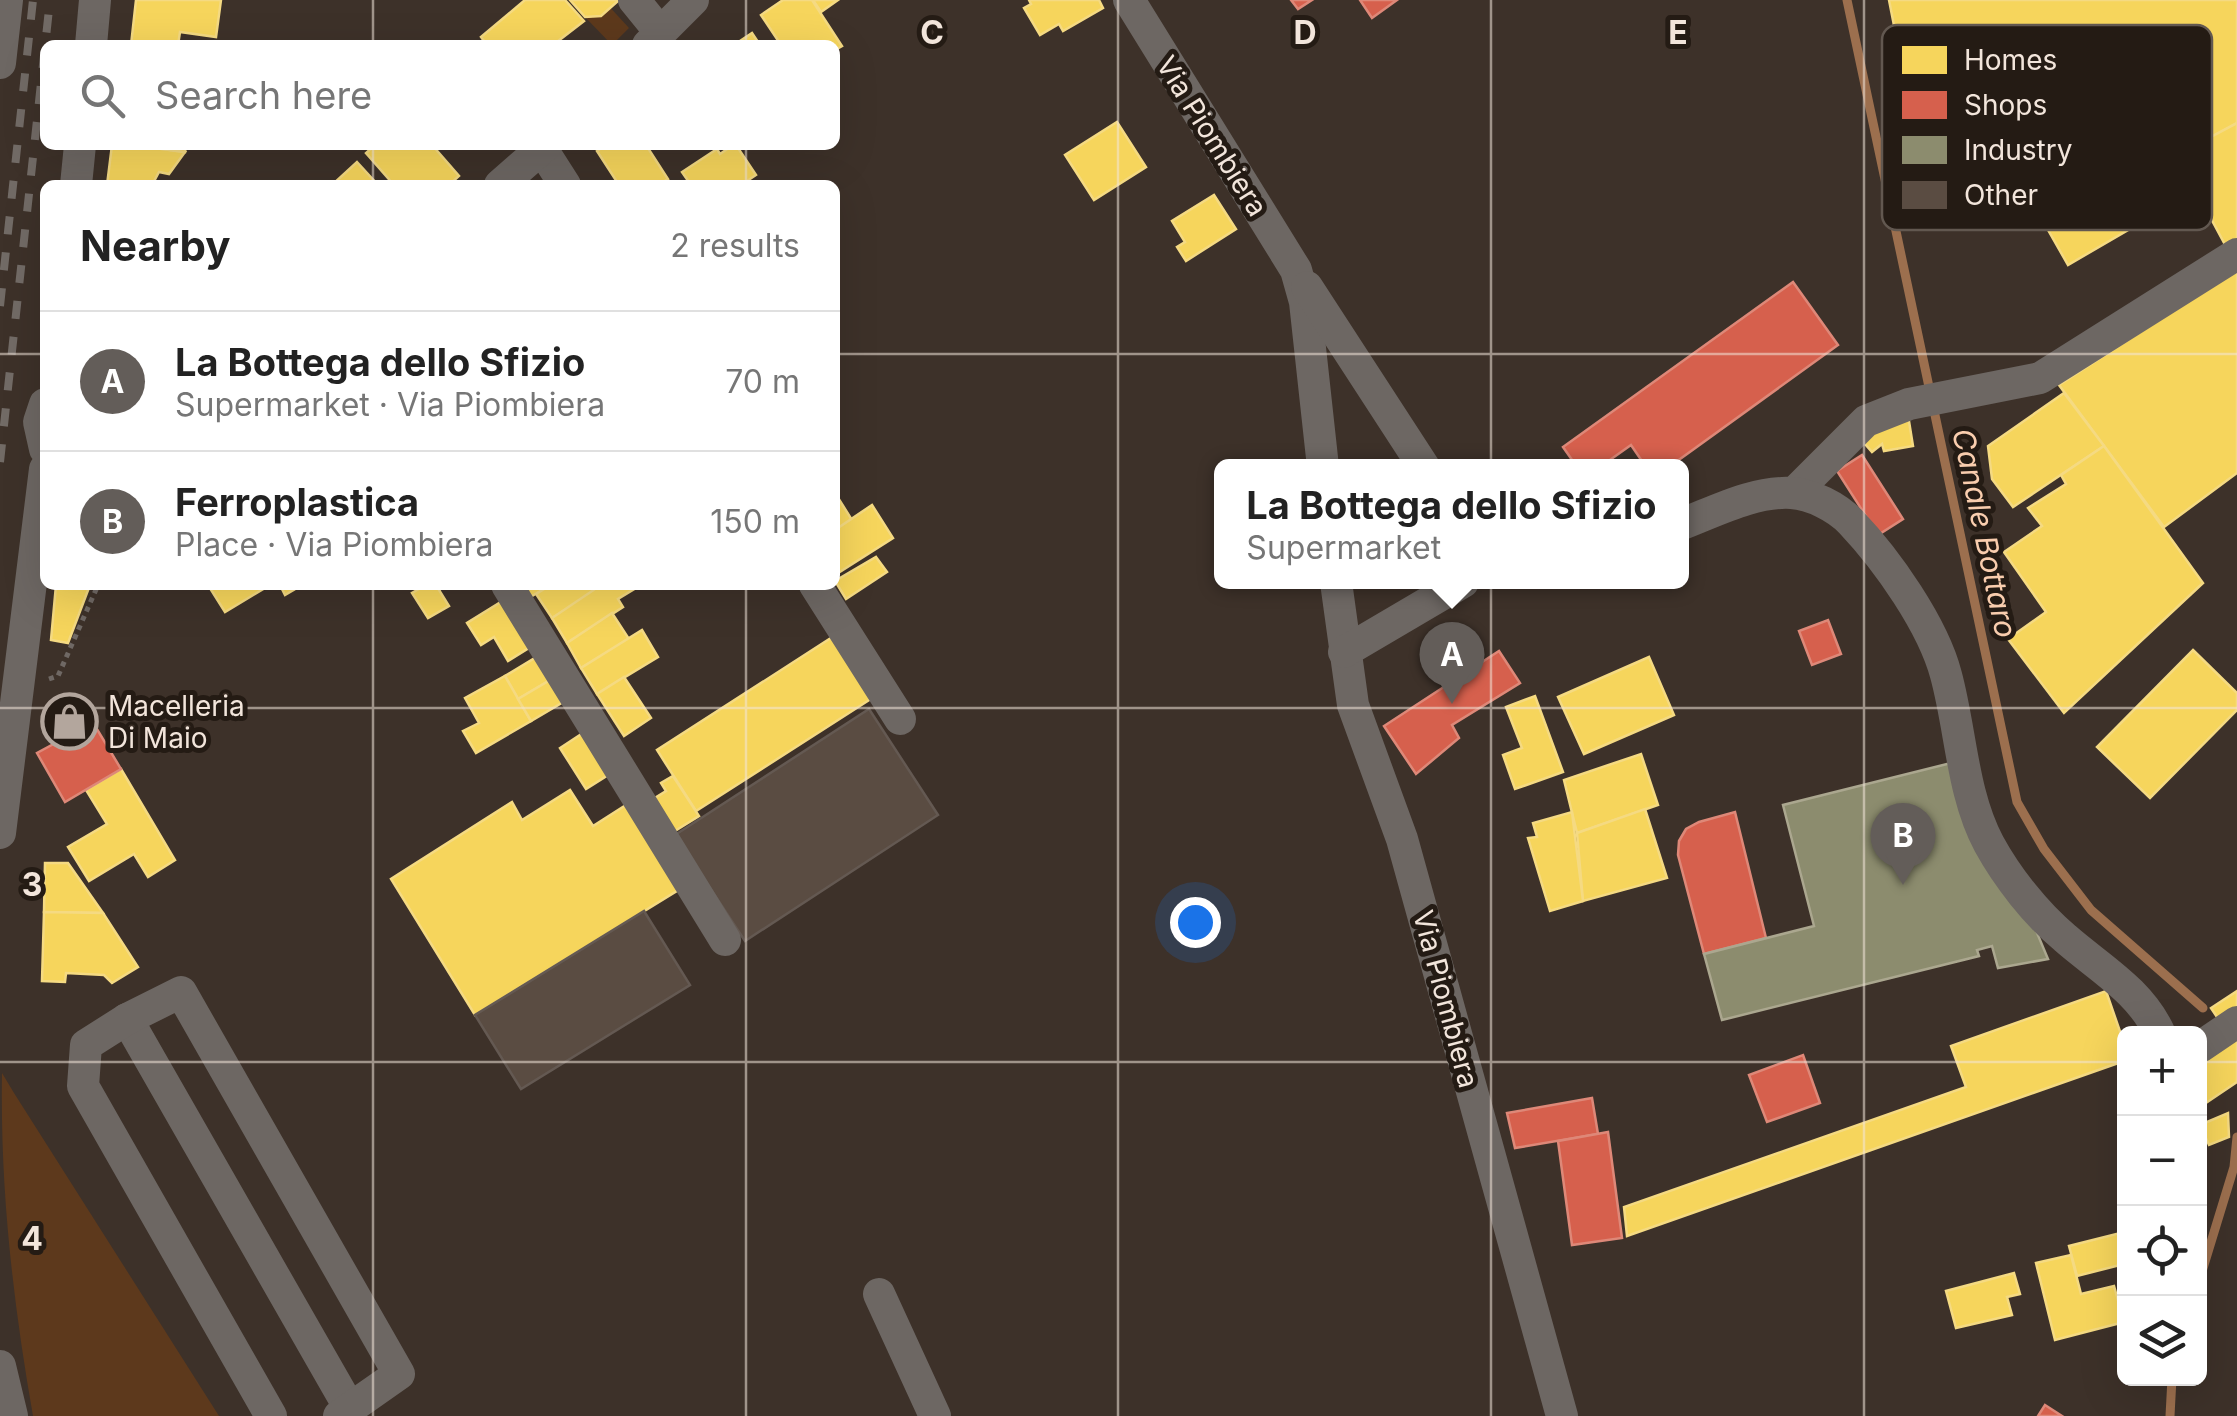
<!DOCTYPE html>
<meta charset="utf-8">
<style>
body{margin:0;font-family:Inter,sans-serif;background:#f6f6f6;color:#222}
.controls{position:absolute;right:30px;bottom:30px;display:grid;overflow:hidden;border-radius:15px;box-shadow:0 10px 40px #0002}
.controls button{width:90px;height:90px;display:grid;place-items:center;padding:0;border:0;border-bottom:2px solid #e0e0e0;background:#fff;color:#222;font:50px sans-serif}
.you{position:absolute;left:1195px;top:922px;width:35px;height:35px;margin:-25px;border:8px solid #fff;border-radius:50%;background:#1a73e8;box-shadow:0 0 0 15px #1a73e833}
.badge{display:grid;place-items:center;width:65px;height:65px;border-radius:50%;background:#635d59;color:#fff;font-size:32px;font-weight:700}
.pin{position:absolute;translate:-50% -82px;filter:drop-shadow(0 2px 5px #0008)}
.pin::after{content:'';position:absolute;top:52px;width:35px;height:30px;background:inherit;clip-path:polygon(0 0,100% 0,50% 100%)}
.popup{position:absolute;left:1214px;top:459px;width:475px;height:130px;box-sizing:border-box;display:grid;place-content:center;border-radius:15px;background:#fff;filter:drop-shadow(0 2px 8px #0005);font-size:32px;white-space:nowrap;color:#767676}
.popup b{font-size:38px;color:#222}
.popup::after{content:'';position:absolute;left:50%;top:100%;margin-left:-20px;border:20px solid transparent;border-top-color:#fff}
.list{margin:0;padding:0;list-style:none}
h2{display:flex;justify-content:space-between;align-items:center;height:130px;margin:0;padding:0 40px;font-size:42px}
h2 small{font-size:32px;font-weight:400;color:#767676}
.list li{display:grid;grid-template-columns:65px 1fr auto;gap:30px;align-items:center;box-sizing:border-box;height:140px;padding:0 40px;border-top:2px solid #e0e0e0}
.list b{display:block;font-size:38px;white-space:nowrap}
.list p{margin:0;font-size:32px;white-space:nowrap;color:#767676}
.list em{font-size:32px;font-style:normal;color:#767676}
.icon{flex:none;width:55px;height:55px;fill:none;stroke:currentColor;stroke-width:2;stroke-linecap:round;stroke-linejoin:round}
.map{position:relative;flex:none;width:2237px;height:1416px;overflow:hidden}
.search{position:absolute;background:#fff;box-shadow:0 10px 40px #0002;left:40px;top:40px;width:800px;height:110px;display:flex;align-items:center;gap:25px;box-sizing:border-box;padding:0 35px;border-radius:15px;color:#767676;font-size:38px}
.panel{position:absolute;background:#fff;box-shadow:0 10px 40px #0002;left:40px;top:180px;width:800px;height:410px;border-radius:15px}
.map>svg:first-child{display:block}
.green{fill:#5d391c}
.homes{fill:#f6d55c;stroke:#f5da82;stroke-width:2.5}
.shops{fill:#d6604d;stroke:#de8878;stroke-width:2.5}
.industry{fill:#8c8c6e;stroke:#aba78f;stroke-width:2.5}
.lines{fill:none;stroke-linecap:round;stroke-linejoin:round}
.stream{stroke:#9c6f4e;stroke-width:9}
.building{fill:#5a4c42;stroke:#645952;stroke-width:2.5}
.path{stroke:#6f6864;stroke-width:5;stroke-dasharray:5 5;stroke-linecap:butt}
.minor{stroke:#6d6763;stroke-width:32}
.rail{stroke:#726b66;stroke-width:8;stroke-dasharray:18 18;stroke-linecap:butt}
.grid{fill:none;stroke:#f2e5db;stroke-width:2.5;stroke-opacity:0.55}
.labels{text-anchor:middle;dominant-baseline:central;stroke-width:10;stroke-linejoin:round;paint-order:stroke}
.street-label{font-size:28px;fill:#f2e5db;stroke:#241b14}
.poi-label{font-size:28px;fill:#f2e5db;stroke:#241b14;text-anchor:start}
.water-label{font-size:30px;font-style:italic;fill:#f9cdae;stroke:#241b14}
.key{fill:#241b14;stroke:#625850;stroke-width:2.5}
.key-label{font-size:28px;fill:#f2e5db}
.grid-label{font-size:32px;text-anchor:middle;font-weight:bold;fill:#f2e5db;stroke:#241b14;stroke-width:10;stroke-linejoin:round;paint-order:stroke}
</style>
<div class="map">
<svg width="2237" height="1416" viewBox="0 0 2237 1416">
<rect width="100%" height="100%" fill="#3d3129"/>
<g class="green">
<polygon points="606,3 629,28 612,45 585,17"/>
<path d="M2 1073 14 1093 219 1416H33C13 1302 0 1189 2 1073Z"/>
</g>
<g class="homes">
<polygon points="136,0 221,0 216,37 180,32 178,45 131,45"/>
<polygon points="525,0 565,0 584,21 553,45 487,45 481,37"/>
<polygon points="570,0 617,0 618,1 601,16 585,17"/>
<polygon points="783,0 812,0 842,46 835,50 835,45 781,45 761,15"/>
<polygon points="813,0 838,0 821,12"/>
<polygon points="1029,0 1099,0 1103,8 1063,31 1059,24 1040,35 1024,8 1031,4"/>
<polygon points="1889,0 2237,0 2237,123 2134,180 2102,122 1956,211 1917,143"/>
<polygon points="752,33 760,45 734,45"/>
<polygon points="1117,122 1146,167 1094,200 1065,155"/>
<polygon points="2237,123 2237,248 2229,252 2177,155"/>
<polygon points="112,145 132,145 185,152 169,174 159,172 152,185 107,185"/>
<polygon points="132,145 186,145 185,152"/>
<polygon points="375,145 432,145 459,176 449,185 394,185 366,153"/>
<polygon points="606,145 646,145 668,179 658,185 619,185 597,151"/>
<polygon points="733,145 736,145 756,175 741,185 691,185 682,172 717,149 720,154"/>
<polygon points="357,162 378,185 332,185"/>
<polygon points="2113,162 2147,219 2068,265 2035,207"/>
<polygon points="1214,195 1236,229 1186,261 1177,247 1185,242 1172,221"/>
<polygon points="2237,269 2237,473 2164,527 2059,385"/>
<polygon points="2064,393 2104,446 2013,507 1992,479 1988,446"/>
<polygon points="1908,415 1913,446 1884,451 1882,444 1872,452 1858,436"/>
<polygon points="2104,446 2203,583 2064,713 2008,639 2046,612 2004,552 2042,526 2028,508 2066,484 2061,475"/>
<polygon points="835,493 852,520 835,530"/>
<polygon points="872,505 893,538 835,575 835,530"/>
<polygon points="876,557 887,572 846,599 835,581"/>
<polygon points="56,585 90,585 68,643 51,640"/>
<polygon points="208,585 270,585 225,612"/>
<polygon points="280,585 302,585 285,595"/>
<polygon points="426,585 448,585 439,590 449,606 428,618 412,593"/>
<polygon points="516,585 551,585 525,600"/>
<polygon points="551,585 601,585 602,587 552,618 536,594"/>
<polygon points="601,585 633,585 636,588 618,599 623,607 567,643 552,618"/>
<polygon points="504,600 532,646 508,661 494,637 481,645 467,623"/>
<polygon points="612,613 629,639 581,668 567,643"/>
<polygon points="642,630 658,657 597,694 581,668"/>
<polygon points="834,636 874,697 696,811 657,750"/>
<polygon points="2193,650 2237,693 2237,710 2150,798 2097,747"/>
<polygon points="543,653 557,676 518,699 505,676"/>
<polygon points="1649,657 1674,715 1584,754 1558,697"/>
<polygon points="505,676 531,721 476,753 463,731 479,723 465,698"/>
<polygon points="557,676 570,698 531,721 518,699"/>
<polygon points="624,677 651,718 624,736 597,694"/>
<polygon points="1535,696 1563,772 1515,789 1503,755 1522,748 1506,707"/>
<polygon points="589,729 616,770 586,789 560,748"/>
<polygon points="1641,754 1658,805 1577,833 1564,780"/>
<polygon points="121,769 175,860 148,877 134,854 89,881 68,847 107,824 86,790"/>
<polygon points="673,776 699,816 670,834 650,801 666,791 661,783"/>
<polygon points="570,790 593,826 626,805 680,889 475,1015 391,879 512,802 522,820"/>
<polygon points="1645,809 1667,878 1583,901 1577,833"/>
<polygon points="1572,812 1583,901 1550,911 1528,838 1537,837 1533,823"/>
<polygon points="45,863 68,863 103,913 44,912"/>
<polygon points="44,912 103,913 138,967 112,983 104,975 66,973 65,982 42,981"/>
<polygon points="2106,991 2124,1043 2124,1061 1627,1236 1624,1207 1966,1087 1951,1046"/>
<polygon points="2237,991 2237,1013 2221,1023 2211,1008"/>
<polygon points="2237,1036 2237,1082 2200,1107 2200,1060"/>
<polygon points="2228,1113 2229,1137 2209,1145 2200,1125"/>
<polygon points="2124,1232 2124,1264 2077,1276 2069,1246"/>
<polygon points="2071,1255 2081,1294 2114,1286 2124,1322 2055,1340 2036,1263"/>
<polygon points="2014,1273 2020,1294 2007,1297 2012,1315 1956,1328 1946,1291"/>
</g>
<g class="shops">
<polygon points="1291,0 1312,0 1298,9"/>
<polygon points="1360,0 1397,0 1372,18"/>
<polygon points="1793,282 1838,345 1669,467 1646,467 1631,445 1600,467 1577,467 1563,447"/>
<polygon points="1862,455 1903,519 1878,535 1837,471"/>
<polygon points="1828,620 1841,654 1812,665 1799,631"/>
<polygon points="1499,651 1520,683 1452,725 1459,738 1416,774 1384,726"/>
<polygon points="77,696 121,769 65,802 37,753 59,741 44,715"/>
<polygon points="1735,812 1766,938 1704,954 1678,855 1679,841 1686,829 1699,822"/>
<polygon points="1803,1055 1820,1103 1767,1122 1749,1075"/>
<polygon points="1592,1098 1598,1134 1515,1148 1507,1113"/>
<polygon points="1608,1132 1622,1238 1572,1245 1558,1141"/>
<polygon points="2045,1405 2062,1416 2038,1416"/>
</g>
<polygon class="industry" points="1951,763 2035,928 2048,959 1998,968 1992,946 1977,950 1979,956 1722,1020 1704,954 1814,926 1783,805"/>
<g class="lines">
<g class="stream">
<polyline points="1847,0 2017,802 2044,849 2091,910 2203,1008"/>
<polyline points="2200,1278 2234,1167 2237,1137"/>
<polyline points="2170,1416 2172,1378"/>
</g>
</g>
<g class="building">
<polygon points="869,709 938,815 745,941 675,835"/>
<polygon points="644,911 690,985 521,1089 475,1015"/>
</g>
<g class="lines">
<polyline class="path" points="49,679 58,676 98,585"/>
<g class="minor">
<polyline points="634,0 660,32"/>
<polyline points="1129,0 1296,270 1305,302 1323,467"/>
<polyline points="91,45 95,0"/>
<polyline points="648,45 693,0"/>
<polyline points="0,63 7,0"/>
<polyline points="542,149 565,185"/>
<polyline points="76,185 80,145"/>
<polyline points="500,185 546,145"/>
<polyline points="1307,287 1424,467"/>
<polyline points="45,404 39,422 45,449"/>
<polyline points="1794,493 1866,421 1909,404 2040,378 2237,254"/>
<path d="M1682 524C1716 511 1754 491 1791 493 1811 494 1837 507 1851 522 1887 560 1933 625 1946 675 1961 730 1962 794 1989 844 2007 877 2036 914 2065 938 2099 968 2140 990 2160 1034"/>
<polyline points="1336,582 1353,705 1402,839 1562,1416"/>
<polyline points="507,585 725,940"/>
<polyline points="815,585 900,719"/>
<polyline points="1344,652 1463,582"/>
<polyline points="0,833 45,469"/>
<polyline points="127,1019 349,1407"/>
<polyline points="2200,1047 2237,1022"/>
<polyline points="879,1294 935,1416"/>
<polyline points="0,1366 12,1416"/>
<polyline points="271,1416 83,1086 86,1045 127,1019 181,992 399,1374 339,1416"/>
</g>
<g class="rail">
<polyline points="0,306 33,0"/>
<polyline points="0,462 50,0"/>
</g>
</g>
<path class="grid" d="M373 0V45M746 0V45M1118 0V1416M1491 0V1416M1864 0V1416M373 145V185M746 145V185M0 354H45M835 354H2237M373 585V1416M746 585V1416M0 708H2237M0 1062H2124M2200 1062H2237"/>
<defs>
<symbol id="shop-ring" viewBox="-11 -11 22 22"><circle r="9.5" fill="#241b14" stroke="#b3a69d" stroke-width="1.5"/><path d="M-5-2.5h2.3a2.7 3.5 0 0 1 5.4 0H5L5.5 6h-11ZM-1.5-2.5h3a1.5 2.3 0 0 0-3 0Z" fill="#b3a69d"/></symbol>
</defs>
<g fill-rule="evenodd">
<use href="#shop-ring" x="38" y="690" width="63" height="63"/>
</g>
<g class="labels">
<g class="street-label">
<text transform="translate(1212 136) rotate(58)">Via Piombiera</text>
<text transform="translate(1446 999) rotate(75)">Via Piombiera</text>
</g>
<g class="poi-label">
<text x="108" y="706">Macelleria<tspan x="108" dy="32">Di Maio</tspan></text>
</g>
<g class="water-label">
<text transform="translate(1985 533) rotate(78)">Canale Bottaro</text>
</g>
</g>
<rect x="1882" y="25" width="330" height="205" rx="15" class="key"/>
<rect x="1902" y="46" width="45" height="28" fill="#f6d55c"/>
<rect x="1902" y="91" width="45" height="28" fill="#d6604d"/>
<rect x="1902" y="136" width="45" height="28" fill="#8c8c6e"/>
<rect x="1902" y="181" width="45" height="28" fill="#5a4c42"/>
<g class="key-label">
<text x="1964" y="70">Homes</text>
<text x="1964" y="115">Shops</text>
<text x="1964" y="160">Industry</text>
<text x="1964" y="205">Other</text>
</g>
<g class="grid-label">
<text x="932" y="44">C</text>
<text x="1305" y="44">D</text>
<text x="1678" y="44">E</text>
<text x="32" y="896">3</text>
<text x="32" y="1250">4</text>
</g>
</svg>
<div class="controls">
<button>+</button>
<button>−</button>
<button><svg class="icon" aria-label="locate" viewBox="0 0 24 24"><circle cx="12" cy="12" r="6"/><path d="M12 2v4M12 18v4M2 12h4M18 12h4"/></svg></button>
<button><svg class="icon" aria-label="layers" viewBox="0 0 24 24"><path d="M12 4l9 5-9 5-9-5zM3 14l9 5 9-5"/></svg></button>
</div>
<div class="you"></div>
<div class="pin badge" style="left:1452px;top:704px">A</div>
<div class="popup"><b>La Bottega dello Sfizio</b>Supermarket</div>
<div class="pin badge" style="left:1903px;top:885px">B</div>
<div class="search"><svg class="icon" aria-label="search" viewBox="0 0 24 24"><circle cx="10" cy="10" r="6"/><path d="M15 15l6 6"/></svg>Search here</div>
<section class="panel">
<h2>Nearby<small>2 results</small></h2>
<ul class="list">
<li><span class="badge">A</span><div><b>La Bottega dello Sfizio</b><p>Supermarket · Via Piombiera</p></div><em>70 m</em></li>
<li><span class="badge">B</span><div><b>Ferroplastica</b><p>Place · Via Piombiera</p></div><em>150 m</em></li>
</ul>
</section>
</div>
